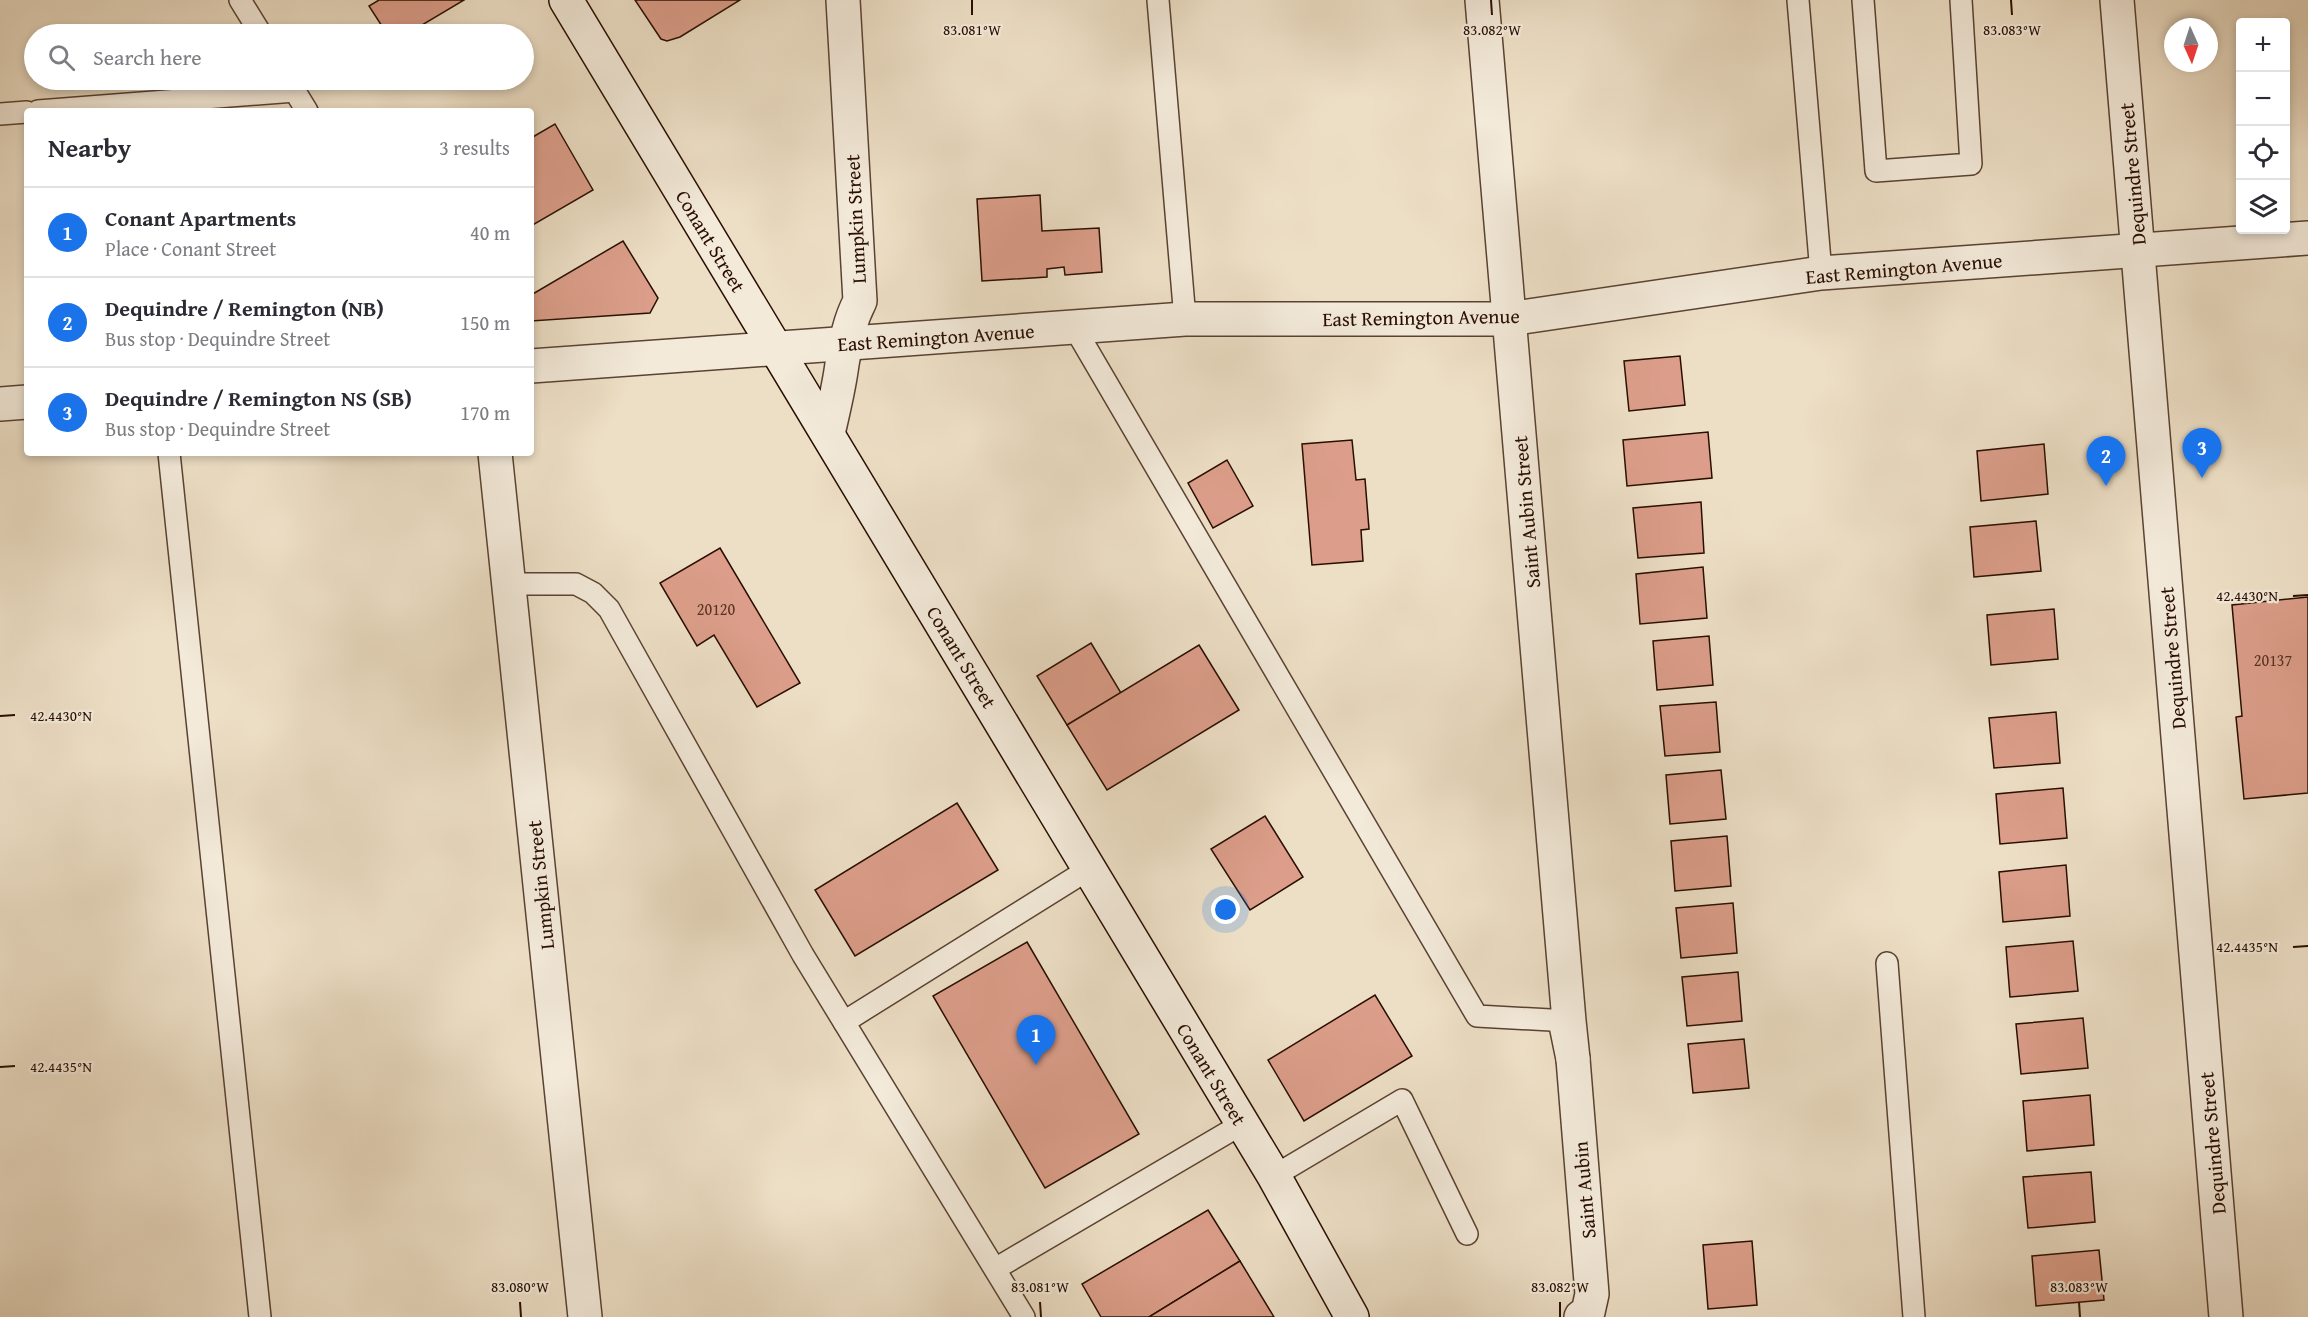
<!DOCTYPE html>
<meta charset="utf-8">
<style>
body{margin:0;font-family:"Gentium Book Plus",serif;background:#f2f2f3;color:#2b2b33}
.controls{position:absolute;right:18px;top:18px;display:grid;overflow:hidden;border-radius:6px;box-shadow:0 3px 9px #0003}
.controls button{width:54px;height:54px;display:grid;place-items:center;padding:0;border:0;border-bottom:2px solid #e1e1e2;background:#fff;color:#2b2b33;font:30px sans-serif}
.compass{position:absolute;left:2164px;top:18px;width:54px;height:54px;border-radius:50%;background:#fff;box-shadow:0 3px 9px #0003;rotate:177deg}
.you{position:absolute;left:1226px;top:910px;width:21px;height:21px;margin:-15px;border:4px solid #fff;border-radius:50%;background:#1a73e8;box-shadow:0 0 0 9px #1a73e833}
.badge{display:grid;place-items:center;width:39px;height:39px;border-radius:50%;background:#1a73e8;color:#fff;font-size:20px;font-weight:700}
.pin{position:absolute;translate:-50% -50px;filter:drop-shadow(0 2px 3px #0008)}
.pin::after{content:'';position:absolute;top:32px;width:21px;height:18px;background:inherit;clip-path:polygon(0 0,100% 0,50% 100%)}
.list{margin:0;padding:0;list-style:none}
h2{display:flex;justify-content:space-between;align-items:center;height:78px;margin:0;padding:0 24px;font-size:26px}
h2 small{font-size:20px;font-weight:400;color:#7c7c81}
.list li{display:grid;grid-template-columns:39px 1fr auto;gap:18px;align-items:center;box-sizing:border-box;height:90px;padding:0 24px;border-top:2px solid #e1e1e2}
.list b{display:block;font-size:22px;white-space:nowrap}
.list p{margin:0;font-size:20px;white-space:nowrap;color:#7c7c81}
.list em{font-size:20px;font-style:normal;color:#7c7c81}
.icon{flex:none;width:33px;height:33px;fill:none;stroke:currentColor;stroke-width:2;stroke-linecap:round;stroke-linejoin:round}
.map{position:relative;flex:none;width:2308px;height:1317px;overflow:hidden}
.search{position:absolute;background:#fff;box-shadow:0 3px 9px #0003;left:24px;top:24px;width:510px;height:66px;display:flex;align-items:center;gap:15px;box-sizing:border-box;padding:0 21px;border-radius:33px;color:#7c7c81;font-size:22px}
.panel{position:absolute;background:#fff;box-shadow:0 3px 9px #0003;left:24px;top:108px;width:510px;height:348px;border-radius:6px}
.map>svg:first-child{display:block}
.building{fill:#dc9e8a;stroke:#290e00;stroke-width:1.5}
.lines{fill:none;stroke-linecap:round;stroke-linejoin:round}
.service-casing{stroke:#5a4232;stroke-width:24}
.minor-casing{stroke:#5a4232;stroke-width:36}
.tertiary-casing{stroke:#5a4232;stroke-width:36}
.secondary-casing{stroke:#290e00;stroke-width:36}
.service{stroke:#f3eada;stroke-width:21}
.minor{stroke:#f3eada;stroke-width:33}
.tertiary{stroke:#f3eada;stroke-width:33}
.secondary{stroke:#f3eada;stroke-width:33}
.ticks{fill:none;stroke:#290e00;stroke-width:2}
.labels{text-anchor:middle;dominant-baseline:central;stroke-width:4.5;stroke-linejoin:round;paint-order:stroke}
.number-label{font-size:16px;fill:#563222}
.street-label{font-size:20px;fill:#290e00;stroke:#f3eada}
.ticks-label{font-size:15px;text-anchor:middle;fill:#290e00;stroke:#f3eada;stroke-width:4.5;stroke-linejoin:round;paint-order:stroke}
</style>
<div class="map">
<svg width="2308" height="1317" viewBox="0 0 2308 1317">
<rect width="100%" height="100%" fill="#eddfc6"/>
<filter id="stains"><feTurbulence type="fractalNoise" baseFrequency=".00333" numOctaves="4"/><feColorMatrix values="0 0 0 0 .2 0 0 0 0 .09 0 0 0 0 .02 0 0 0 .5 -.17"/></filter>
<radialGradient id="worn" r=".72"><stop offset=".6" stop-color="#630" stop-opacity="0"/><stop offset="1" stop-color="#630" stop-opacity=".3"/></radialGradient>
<g class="building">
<polygon points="379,0 464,0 407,34 387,34 369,6"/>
<polygon points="635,0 740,0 680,37 667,41 661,39"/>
<polygon points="555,124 593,190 531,226 531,138"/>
<polygon points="1040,195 1042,231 1099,228 1102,272 1065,275 1064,267 1047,269 1047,277 982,281 977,199"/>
<polygon points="623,241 658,298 650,313 531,321 531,295"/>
<polygon points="1680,356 1685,405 1629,411 1624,361"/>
<polygon points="1708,432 1712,478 1627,486 1623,440"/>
<polygon points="1352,440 1356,480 1365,479 1369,529 1361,530 1363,561 1312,565 1302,444"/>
<polygon points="2044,444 2048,494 1981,501 1977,451"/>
<polygon points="1227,460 1253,506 1213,528 1188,483"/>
<polygon points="1701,502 1704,553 1638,558 1633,508"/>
<polygon points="2036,521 2041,571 1974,577 1970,527"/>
<polygon points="720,548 800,683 757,707 714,635 697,646 660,583"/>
<polygon points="1703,567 1707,618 1640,624 1636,574"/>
<polygon points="2308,597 2308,793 2244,799 2236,717 2242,716 2232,605"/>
<polygon points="2054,609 2058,659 1991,665 1987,615"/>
<polygon points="1709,636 1713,685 1657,690 1653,641"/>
<polygon points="1091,643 1121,693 1067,725 1037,676"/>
<polygon points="1199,645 1239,710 1107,790 1067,725"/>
<polygon points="1716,702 1720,752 1665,756 1660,706"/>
<polygon points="2056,712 2060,763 1994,768 1989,718"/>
<polygon points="1721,770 1726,819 1670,824 1666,775"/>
<polygon points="2063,788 2067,838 2000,844 1996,794"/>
<polygon points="957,803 998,870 855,956 815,890"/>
<polygon points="1265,816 1303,877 1250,910 1211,849"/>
<polygon points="1727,836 1731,886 1675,891 1671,841"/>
<polygon points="2066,865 2070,916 2003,922 1999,872"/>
<polygon points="1733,903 1737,953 1681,958 1676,908"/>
<polygon points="2073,941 2078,991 2010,997 2006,947"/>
<polygon points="1027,942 1139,1134 1045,1188 933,996"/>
<polygon points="1738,972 1742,1021 1687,1026 1682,977"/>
<polygon points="1375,995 1412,1056 1304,1121 1268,1060"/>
<polygon points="2083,1018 2088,1068 2021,1074 2016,1024"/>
<polygon points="1744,1039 1749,1088 1693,1093 1688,1044"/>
<polygon points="2090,1095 2094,1145 2027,1151 2023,1101"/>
<polygon points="2091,1172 2095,1222 2028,1228 2023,1177"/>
<polygon points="1208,1210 1240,1261 1149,1317 1101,1317 1082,1284"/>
<polygon points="1752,1241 1757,1305 1708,1309 1703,1245"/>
<polygon points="2099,1250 2104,1300 2036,1306 2032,1256"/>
<polygon points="1240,1261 1274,1317 1149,1317"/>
</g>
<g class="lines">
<defs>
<g id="service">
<polyline points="240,0 261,34"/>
<polyline points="1158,0 1185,319"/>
<polyline points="1798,0 1821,273"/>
<polyline points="1863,0 1876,171 1971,164 1961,0"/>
<polyline points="288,80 307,111"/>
<polyline points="38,111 295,91"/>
<polyline points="0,114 27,112"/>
<polyline points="1074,327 1477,1016 1569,1021"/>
<polyline points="169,453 260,1317"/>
<polyline points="509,584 576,584 593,593 609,609 803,955 1024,1317"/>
<polyline points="1887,963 1914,1317"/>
<polyline points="844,1022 1089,869"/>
<polyline points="1274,1176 1402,1100 1467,1234"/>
<polyline points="995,1269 1242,1124"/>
</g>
<g id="minor">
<polyline points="1482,0 1569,1021 1565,1020 1573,1059 1569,1021"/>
<polyline points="531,366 1185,319 1509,319 1821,273 2308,238"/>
<polyline points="0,404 27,402"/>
<path d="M828 434C833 411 839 388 842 364 846 342 849 322 860 301L843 0"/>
<polyline points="495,453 585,1317"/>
<polyline points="1573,1059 1592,1294 1588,1312 1581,1317"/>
</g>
<polyline id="tertiary" points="2117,0 2226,1317"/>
<polyline id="secondary" points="566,0 1274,1176 1352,1317"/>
</defs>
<use href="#service" class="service-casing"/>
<use href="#minor" class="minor-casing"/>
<use href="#tertiary" class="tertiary-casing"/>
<use href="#secondary" class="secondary-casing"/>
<use href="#service" class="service"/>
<use href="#minor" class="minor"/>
<use href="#tertiary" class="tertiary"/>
<use href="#secondary" class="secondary"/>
</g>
<path class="ticks" d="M972 0V15M1491 0 1492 15M2011 0 2012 15M2293 596 2308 595M0 716 15 715M2293 947 2308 946M0 1067 15 1066M520 1302 521 1317M1040 1302 1041 1317M1560 1302V1317M2079 1302 2080 1317"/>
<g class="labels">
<g class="number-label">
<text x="716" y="609">20120</text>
<text x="2273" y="660">20137</text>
</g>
<g class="street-label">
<text transform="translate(2132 174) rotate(-95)">Dequindre Street</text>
<text transform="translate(855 219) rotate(-93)">Lumpkin Street</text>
<text transform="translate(711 241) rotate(59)">Conant Street</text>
<text transform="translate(1904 268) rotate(-5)">East Remington Avenue</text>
<text transform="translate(1421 317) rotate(-1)">East Remington Avenue</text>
<text transform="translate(936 337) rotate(-4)">East Remington Avenue</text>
<text transform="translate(1526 512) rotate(-95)">Saint Aubin Street</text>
<text transform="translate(962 657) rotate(59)">Conant Street</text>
<text transform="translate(2172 658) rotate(-95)">Dequindre Street</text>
<text transform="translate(540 885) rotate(-96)">Lumpkin Street</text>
<text transform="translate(1212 1074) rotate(59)">Conant Street</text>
<text transform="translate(2212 1143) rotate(-95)">Dequindre Street</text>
<text transform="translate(1584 1190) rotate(-95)">Saint Aubin</text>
</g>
</g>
<g class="ticks-label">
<text x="972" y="35">83.081°W</text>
<text x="1492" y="35">83.082°W</text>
<text x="2012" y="35">83.083°W</text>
<text x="2247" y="601">42.4430°N</text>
<text x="61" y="721">42.4430°N</text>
<text x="2247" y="952">42.4435°N</text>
<text x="61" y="1072">42.4435°N</text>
<text x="520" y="1292">83.080°W</text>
<text x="1040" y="1292">83.081°W</text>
<text x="1560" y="1292">83.082°W</text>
<text x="2079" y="1292">83.083°W</text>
</g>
<rect width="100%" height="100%" filter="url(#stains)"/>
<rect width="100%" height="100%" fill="url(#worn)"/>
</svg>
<div class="controls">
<button>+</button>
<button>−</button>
<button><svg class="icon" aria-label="locate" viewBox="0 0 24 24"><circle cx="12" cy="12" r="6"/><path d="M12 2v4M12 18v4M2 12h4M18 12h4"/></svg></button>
<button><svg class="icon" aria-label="layers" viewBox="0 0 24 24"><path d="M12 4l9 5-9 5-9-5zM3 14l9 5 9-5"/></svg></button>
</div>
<svg class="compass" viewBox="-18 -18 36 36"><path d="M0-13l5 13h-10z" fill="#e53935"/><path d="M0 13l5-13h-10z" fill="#7c7c81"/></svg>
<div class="you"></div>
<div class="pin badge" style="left:1036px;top:1065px">1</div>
<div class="pin badge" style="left:2106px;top:486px">2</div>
<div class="pin badge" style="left:2202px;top:478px">3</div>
<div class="search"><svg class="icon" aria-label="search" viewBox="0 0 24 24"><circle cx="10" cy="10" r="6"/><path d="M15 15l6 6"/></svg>Search here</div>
<section class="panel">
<h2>Nearby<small>3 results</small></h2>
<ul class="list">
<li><span class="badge">1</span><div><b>Conant Apartments</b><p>Place · Conant Street</p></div><em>40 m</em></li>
<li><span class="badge">2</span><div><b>Dequindre / Remington (NB)</b><p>Bus stop · Dequindre Street</p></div><em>150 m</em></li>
<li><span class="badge">3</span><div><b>Dequindre / Remington NS (SB)</b><p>Bus stop · Dequindre Street</p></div><em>170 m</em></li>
</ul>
</section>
</div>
